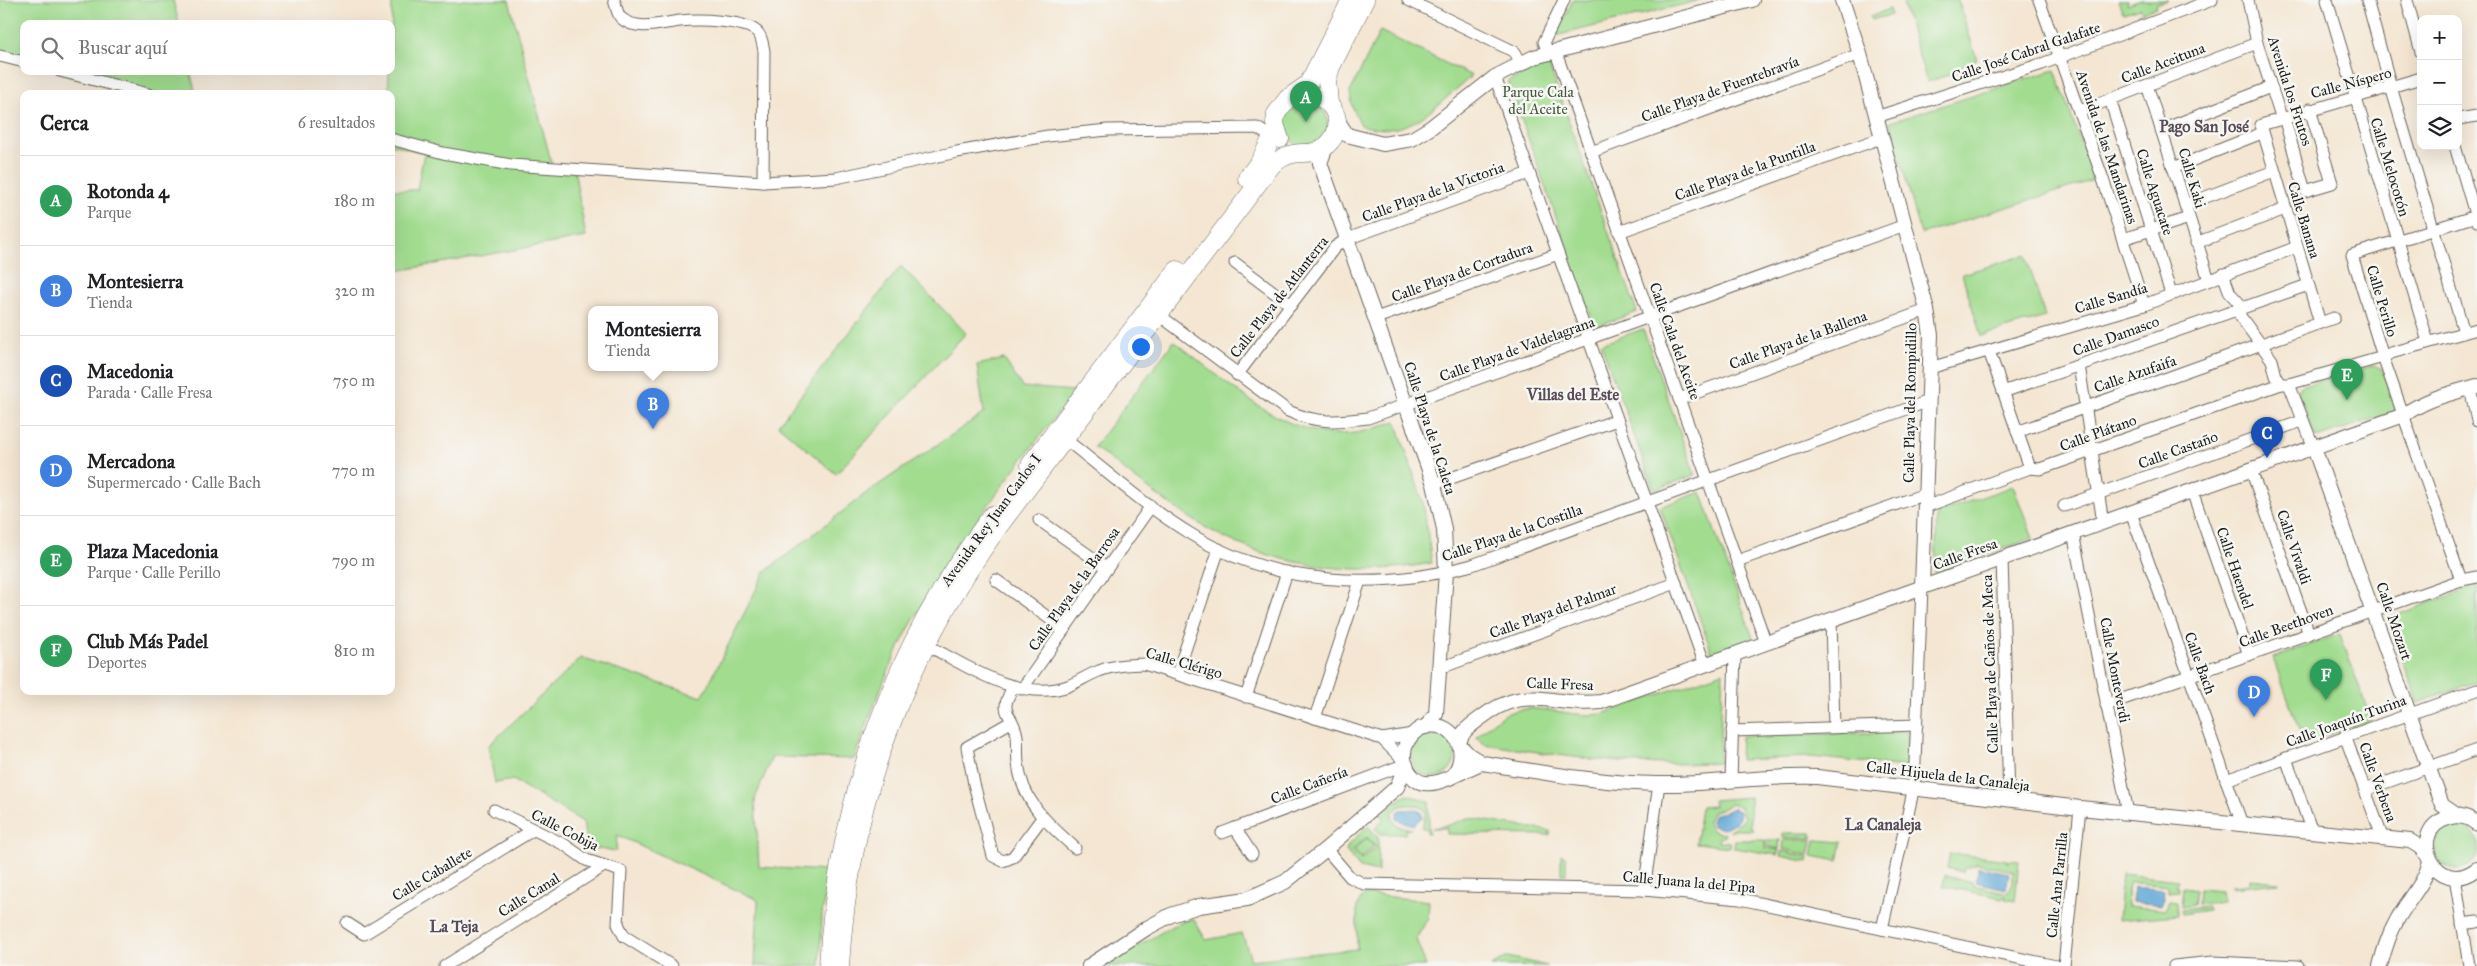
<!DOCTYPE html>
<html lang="es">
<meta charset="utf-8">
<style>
body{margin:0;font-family:"IM FELL Great Primer",serif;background:#f6f6f6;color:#202124}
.controls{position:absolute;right:15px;top:15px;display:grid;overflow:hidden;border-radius:10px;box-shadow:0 5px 20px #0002}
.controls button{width:45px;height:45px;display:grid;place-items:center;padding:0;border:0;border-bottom:1px solid #e0e0e0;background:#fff;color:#202124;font:25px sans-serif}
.you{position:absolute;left:1140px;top:346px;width:18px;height:18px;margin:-12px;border:4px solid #fff;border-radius:50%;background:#1a73e8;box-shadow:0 0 0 8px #1a73e833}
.badge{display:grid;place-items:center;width:32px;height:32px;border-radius:50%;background:#0f766e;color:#fff;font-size:16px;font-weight:700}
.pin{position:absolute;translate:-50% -41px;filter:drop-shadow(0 1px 2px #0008)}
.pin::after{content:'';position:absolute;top:26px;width:18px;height:15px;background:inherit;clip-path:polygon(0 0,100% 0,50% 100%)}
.popup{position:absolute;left:588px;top:306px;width:130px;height:65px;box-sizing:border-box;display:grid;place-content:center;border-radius:10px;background:#fff;filter:drop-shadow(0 1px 4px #0005);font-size:16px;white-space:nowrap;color:#757577}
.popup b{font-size:19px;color:#202124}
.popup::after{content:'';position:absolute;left:50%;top:100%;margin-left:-10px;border:10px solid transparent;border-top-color:#fff}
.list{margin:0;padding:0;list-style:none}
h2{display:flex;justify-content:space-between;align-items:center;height:65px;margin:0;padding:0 20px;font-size:21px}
h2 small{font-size:16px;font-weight:400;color:#757577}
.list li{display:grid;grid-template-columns:32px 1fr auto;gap:15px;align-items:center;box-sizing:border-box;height:90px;padding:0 20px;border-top:1px solid #e0e0e0}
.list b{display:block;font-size:19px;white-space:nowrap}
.list p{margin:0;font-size:16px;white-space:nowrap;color:#757577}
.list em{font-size:16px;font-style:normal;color:#757577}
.icon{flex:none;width:28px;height:28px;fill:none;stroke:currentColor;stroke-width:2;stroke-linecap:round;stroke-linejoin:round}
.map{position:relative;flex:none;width:2477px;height:966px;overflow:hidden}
.search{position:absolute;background:#fff;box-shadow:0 5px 20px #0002;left:20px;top:20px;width:375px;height:55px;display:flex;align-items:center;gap:12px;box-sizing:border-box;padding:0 18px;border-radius:10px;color:#757577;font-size:19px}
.panel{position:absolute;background:#fff;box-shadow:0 5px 20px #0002;left:20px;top:90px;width:375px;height:605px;border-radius:10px}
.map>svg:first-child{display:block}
.green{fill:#a1dc8f;stroke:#5e7c56;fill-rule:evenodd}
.water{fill:#62a9d8;stroke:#3f627a}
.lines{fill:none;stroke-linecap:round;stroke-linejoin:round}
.minor-casing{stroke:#68635c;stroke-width:13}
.tertiary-casing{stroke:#68635c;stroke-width:16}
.primary-casing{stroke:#68635c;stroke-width:19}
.minor{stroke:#fff;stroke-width:11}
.tertiary{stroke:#fff;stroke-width:14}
.primary{stroke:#fff;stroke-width:18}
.labels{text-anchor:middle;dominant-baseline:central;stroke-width:5;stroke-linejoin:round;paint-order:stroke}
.street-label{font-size:15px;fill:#1c1c1c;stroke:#f6f6f2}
.park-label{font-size:15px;fill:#44563e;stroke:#f6f6f2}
.neighbourhood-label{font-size:16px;font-weight:bold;fill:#594b57;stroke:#f6f6f2}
</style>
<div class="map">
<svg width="2477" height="966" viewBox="0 0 2477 966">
<rect width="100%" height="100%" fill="#f6f6f2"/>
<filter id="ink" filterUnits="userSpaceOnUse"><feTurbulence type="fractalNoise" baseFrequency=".02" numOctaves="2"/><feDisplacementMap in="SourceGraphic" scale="10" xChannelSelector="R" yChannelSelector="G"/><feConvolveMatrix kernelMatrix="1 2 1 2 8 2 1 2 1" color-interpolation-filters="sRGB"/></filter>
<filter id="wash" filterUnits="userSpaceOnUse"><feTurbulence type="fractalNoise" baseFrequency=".0096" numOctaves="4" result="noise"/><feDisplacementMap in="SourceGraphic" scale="20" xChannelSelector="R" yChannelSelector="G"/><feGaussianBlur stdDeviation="1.12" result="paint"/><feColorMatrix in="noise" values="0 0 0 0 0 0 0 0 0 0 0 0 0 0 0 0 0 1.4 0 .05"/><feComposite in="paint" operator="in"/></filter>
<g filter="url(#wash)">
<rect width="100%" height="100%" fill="#f4e6d2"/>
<g class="green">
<polygon points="0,0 173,0 179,24 24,24 24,63 0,57"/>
<polygon points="392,0 509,0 553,169 573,163 586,237 391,272 391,190 417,190 424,153 391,144 391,94 388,94 389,71 391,71"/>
<polygon points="1573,0 1701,0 1555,36"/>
<polygon points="1912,0 1958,0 1977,60 1965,64 1966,69 1927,82 1903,4"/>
<polygon points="2118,0 2127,0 2127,5 2141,0 2168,0 2156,4 2157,7 2137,15 2143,12 2141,8 2123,13"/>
<polygon points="1889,9 1891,15 1871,20 1870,17"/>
<path d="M1380 31 1472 76C1435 105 1412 141 1361 125L1352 106 1350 92Z"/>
<polygon points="1548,63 1637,312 1595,327 1508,81"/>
<polygon points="2055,70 2094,180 1921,234 1890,122"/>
<polygon points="56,71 190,71 196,94 142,94"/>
<circle cx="1306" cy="124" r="22"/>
<polygon points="2026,255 2045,317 1981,336 1962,274"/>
<polygon points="901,266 966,333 836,474 778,425"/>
<polygon points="1643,329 1695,475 1654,490 1601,344"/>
<path d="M1174 341C1220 376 1277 433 1337 434 1357 435 1377 428 1396 421L1423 503 1432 563C1349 578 1266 566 1195 521 1160 499 1127 472 1094 447Z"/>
<path d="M1004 359 1022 387 1075 391C1016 468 954 544 908 630 886 672 870 715 854 759L772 757 755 799 759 867 828 871 822 914 820 966H755L758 900 617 835 616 851 587 848 583 822 513 780 495 783 488 746 581 658 702 697 765 572 865 494 984 413 977 365Z"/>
<polygon points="2375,365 2382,369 2395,406 2394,412 2316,438 2298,392 2301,386"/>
<polygon points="2013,486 2033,538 1935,573 1937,513"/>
<polygon points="1701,492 1753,638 1712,653 1660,507"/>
<polygon points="2477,586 2477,682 2418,703 2388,618"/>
<polygon points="2340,634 2371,720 2304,744 2273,658"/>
<path d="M1723 672 1719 762C1639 769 1563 756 1484 744L1476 737C1485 729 1495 719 1506 714 1536 700 1570 719 1602 714Z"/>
<polygon points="1908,732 1906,767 1811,757 1740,760 1741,736"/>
<circle cx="1433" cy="755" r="22"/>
<path d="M1407 795 1429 801V834H1427V828H1422L1426 812C1420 803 1409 805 1400 806L1392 813 1393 820 1396 825 1411 829H1406L1405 834H1380L1375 828 1384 820 1380 816 1401 798Z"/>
<polygon points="1750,797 1751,828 1754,830 1729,830 1741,823 1744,818 1740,807 1731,804 1722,809 1713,811 1708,821 1711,829 1722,834 1725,833 1724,837 1719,837 1718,841 1730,842 1729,847 1696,843 1701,807 1714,806 1713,800"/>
<polygon points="1468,818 1550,831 1550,835 1447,834 1447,828 1432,828 1449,825"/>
<circle cx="2457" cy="847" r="22"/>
<path d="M1368 826 1378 837V872L1360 868 1346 851 1348 845ZM1367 837 1376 847 1361 860 1352 850Z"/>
<rect x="1783" y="833" width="29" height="5"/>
<polygon points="1367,838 1374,846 1361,858 1354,850"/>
<polygon points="1735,840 1764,840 1765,848 1779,850 1778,855 1734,848"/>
<polygon points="1766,840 1780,840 1779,849 1766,846"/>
<polygon points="1784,840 1812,840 1809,855 1783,849"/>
<polygon points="1815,840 1842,842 1838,861 1812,856"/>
<polygon points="1782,851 1809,857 1808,862 1781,856"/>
<polygon points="1950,853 2007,860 2007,863 2009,860 2019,861 2015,901 2005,899 2006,896 2003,896 2002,898 1943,886 1945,875 1972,882 1972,885 2008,893 2013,882 2013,871 1976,863 1975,866 1970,865 1970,868 1965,867 1963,872 1947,868"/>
<polygon points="1561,854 1566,858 1566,874 1561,874"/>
<polygon points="2122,874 2179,880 2176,886 2179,886 2179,891 2168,892 2168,886 2130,882 2127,893 2128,906 2166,910 2170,901 2177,902 2177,915 2118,920"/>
<polygon points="2250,879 2279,882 2279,883 2232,888 2231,886 2250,884"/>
<polygon points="2183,887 2196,889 2194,905 2181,907"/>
<polygon points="2199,889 2221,891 2222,902 2198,905"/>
<polygon points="1364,894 1429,901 1428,918 1416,939 1426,966 1105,966 1172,926 1193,918 1206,940 1242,933 1251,960 1357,949 1357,906"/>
<polygon points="2208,907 2209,910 2182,914 2181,910"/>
<polygon points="1508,957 1548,966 1491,966"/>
</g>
<g class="water">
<polygon points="1733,808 1740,812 1738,821 1723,829 1713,826 1711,821 1714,814 1725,812"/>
<polygon points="1416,809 1421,812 1422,817 1414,825 1397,820 1397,814 1400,810"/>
<polygon points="1979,867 2009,873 2006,889 1975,882"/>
<polygon points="2134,887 2164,890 2165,899 2162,905 2132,902"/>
</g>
</g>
<g filter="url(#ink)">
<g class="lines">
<defs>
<g id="minor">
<path d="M614 0C616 5 617 14 621 18 637 32 662 23 680 21 697 19 748 20 758 33 762 37 763 46 764 51L763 182"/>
<polyline points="1408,0 1515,52 1521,63"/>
<polyline points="2039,0 2102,176 2144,305"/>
<polyline points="2248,0 2257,43 2280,114 2285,121 2305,191 2332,183 2310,109"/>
<polyline points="2327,0 2428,342"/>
<polyline points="2367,0 2391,87 2464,332"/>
<polyline points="2407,0 2421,52"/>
<polyline points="1555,50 1766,643"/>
<polyline points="1548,53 1544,42 1564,0"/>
<polyline points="0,56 24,62"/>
<polyline points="60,71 148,94"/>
<polyline points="1495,77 1705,665"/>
<polyline points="2147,85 2209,280"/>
<polyline points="2110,99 2171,294"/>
<polyline points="2080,111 2257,43"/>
<polyline points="1876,117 2042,64 2212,0"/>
<polyline points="2458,119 2477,116"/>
<polyline points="2161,130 2271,87"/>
<polyline points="391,139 443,153 511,165 763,182 836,178 957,152 1048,136 1108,130 1257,128 1278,141"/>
<polyline points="2455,146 2477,221"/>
<polyline points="1591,152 1860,54"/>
<polyline points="2173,168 2262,133"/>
<polyline points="2185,205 2274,171"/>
<polyline points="1619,232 1881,138"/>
<polyline points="2123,239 2189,218"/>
<polyline points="2196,243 2285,209"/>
<polyline points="1235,263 1291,305"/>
<polyline points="2223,274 2230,293 2239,303 2240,316 2272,360 2276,376 2281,384 2289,384 2383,357 2352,255 2476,216"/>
<path d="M1159 315 1288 411C1318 424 1337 422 1368 418L1905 225"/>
<polyline points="1376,318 1558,254"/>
<polyline points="2320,323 2261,125 2421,78"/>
<polyline points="1989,351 2030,468"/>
<polyline points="2079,365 2103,523"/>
<polyline points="1930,368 2144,305 2297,247"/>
<polyline points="1237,375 1335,247 1347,239 1529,173"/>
<polyline points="2289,384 2314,448"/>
<polyline points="2470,388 2477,421"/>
<polyline points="2003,392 2308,285"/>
<polyline points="1679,399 1927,310"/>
<polyline points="2017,432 2334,318"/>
<path d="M1065 439C1106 471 1145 506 1189 533 1273 586 1378 591 1472 565L1929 401"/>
<polyline points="2251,470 2309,634"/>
<polyline points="1434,484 1617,420"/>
<polyline points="2192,491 2249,655"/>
<polyline points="2064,506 2302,421"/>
<polyline points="1925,507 2030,468 2040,469 2281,384"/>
<polyline points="2131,513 2242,824"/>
<polyline points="1039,520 1107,568"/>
<polyline points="2073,533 2128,813"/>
<polyline points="2002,558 2009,799"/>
<polyline points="1737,561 1925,494"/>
<polyline points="996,580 1064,629"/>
<polyline points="2461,580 2383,357 2391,353 2477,329"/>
<polyline points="1831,620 1834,727"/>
<path d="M925 644C967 666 1019 703 1068 686 1078 682 1088 675 1099 671 1114 665 1128 665 1144 664L1382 739 1404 761"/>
<polyline points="1440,668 1676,583"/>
<polyline points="1177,674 1219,549"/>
<path d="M1014 686C996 715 1013 711 1017 736 1018 745 1017 754 1018 763 1022 802 1048 824 1075 848"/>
<polyline points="1022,689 1151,506"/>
<polyline points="1246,697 1287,572"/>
<polyline points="2106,705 2461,580 2477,577"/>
<polyline points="1315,718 1360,581"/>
<polyline points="1011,722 967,747 974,784 993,856 1003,861 1013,857 1042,818"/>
<polyline points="1732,731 1917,725"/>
<polyline points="2345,736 2383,839"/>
<polyline points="1382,739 1413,734"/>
<polyline points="2286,758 2312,832"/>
<polyline points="1731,780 1735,654"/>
<polyline points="2226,780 2477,690"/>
<polyline points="2365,790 2477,750"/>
<polyline points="494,810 565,845 586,860 621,871 618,924 624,936 672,966"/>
<polyline points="1235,828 1252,854"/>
<polyline points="1222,833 1406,764"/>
<polyline points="1326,849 1350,877 1364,884 1644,890 1740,899 2056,966"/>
<polyline points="2455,877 2469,966"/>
<polyline points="1644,890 1659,784"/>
<polyline points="347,923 364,934 533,830"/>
<polyline points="2462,924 2477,922"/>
<polyline points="1882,929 1914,787 1922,587"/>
<polyline points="445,966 604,866"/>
<polyline points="2064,966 2080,808"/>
<polyline points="2174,966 2213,962 2298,966"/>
</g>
<g id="tertiary">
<polyline points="1842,0 1860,54 1927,310 1931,335 1922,587"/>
<polyline points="1336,118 1347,135 1383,144 1412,139 1430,128 1495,77 1534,57 1752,0"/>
<polyline points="1326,147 1320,163 1434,484 1444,529 1446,572 1436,714 1426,727"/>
<polyline points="2314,448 2442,805 2458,816"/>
<path d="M1459 743C1462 731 1469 727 1478 720 1528 681 1549 708 1601 702L2404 415C2427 398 2450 394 2477 386"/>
<path d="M1461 747 1469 755 1482 763C1540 772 1598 783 1657 784 1710 785 1763 775 1817 777L2080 808 2410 841 2420 847 2428 856"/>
<path d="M1455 773C1475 739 1436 710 1412 735 1405 742 1402 754 1405 763 1419 805 1458 770 1482 763"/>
<path d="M2477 824C2469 817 2459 814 2448 818 2404 831 2436 900 2477 869"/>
<polyline points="1089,966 1147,928 1171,915 1199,906 1247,899 1285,882 1326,849 1397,787 1406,765"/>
<path d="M2380 966C2384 951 2388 936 2396 922 2407 900 2425 885 2430 861"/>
</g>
<g id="primary">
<polyline points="1329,104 1327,80 1331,67 1365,0"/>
<polyline points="1280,139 1275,124 1276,114 1288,98 1308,84 1351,0"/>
<polyline points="1247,178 1260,161 1276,130"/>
<polyline points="1030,465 1177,270"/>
<path d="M828 966C837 802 893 646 992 515"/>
<path d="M840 966C850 801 903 660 999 526L1272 165C1277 161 1283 157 1289 155 1302 151 1315 156 1326 146 1352 123 1329 90 1297 94"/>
</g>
</defs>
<use href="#minor" class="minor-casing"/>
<use href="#tertiary" class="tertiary-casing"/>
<use href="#primary" class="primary-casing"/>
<use href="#minor" class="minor"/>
<use href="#tertiary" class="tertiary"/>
<use href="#primary" class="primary"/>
</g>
</g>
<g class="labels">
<g class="street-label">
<text transform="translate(2026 52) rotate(-19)">Calle José Cabral Galafate</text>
<text transform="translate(2163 63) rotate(-21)">Calle Aceituna</text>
<text transform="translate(2351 83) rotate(-15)">Calle Níspero</text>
<text transform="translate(1720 89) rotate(-20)">Calle Playa de Fuentebravía</text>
<text transform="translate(2290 91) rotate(72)">Avenida los Frutos</text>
<text transform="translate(2107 147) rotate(71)">Avenida de las Mandarinas</text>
<text transform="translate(2390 167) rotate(73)">Calle Melocotón</text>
<text transform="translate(1745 171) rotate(-20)">Calle Playa de la Puntilla</text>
<text transform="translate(2192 178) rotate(73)">Calle Kaki</text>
<text transform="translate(1433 192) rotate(-20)">Calle Playa de la Victoria</text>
<text transform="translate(2155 192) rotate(72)">Calle Aguacate</text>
<text transform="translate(2304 220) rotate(73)">Calle Banana</text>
<text transform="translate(1462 272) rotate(-20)">Calle Playa de Cortadura</text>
<text transform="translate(1279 297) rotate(-52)">Calle Playa de Atlanterra</text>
<text transform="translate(2111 298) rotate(-17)">Calle Sandía</text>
<text transform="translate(2382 301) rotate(73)">Calle Perillo</text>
<text transform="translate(2116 336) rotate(-20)">Calle Damasco</text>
<text transform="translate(1798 340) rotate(-20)">Calle Playa de la Ballena</text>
<text transform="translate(1675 341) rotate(70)">Calle Cala del Aceite</text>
<text transform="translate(1517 349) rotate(-20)">Calle Playa de Valdelagrana</text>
<text transform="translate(2135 374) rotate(-19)">Calle Azufaifa</text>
<text transform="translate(1910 403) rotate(-89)">Calle Playa del Rompidillo</text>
<text transform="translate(1430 428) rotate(72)">Calle Playa de la Caleta</text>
<text transform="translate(2098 433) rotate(-20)">Calle Plátano</text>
<text transform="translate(2178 450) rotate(-20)">Calle Castaño</text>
<text transform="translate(991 520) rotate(-54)">Avenida Rey Juan Carlos I</text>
<text transform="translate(1512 533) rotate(-19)">Calle Playa de la Costilla</text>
<text transform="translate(2294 547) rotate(71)">Calle Vivaldi</text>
<text transform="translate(1965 554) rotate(-20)">Calle Fresa</text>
<text transform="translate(2235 568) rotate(71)">Calle Haendel</text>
<text transform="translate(1074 589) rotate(-55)">Calle Playa de la Barrosa</text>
<text transform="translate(1553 611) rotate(-20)">Calle Playa del Palmar</text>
<text transform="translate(2394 621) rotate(71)">Calle Mozart</text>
<text transform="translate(2286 626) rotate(-20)">Calle Beethoven</text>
<text transform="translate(1184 663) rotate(16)">Calle Clérigo</text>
<text transform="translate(2200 663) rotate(70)">Calle Bach</text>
<text transform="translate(1990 664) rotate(-92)">Calle Playa de Caños de Meca</text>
<text transform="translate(2115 670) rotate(79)">Calle Monteverdi</text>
<text transform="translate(1560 684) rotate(2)">Calle Fresa</text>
<text transform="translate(2346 721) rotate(-20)">Calle Joaquín Turina</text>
<text transform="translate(1948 776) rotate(7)">Calle Hijuela de la Canaleja</text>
<text transform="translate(2378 782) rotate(70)">Calle Verbena</text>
<text transform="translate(1309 785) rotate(-21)">Calle Cañería</text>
<text transform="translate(565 830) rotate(27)">Calle Cobija</text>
<text transform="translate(432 874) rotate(-31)">Calle Caballete</text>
<text transform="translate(1689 882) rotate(5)">Calle Juana la del Pipa</text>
<text transform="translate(2057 885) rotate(-84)">Calle Ana Parrilla</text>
<text transform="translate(529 895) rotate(-32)">Calle Canal</text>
</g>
<g class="park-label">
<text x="1538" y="92">Parque Cala<tspan x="1538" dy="17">del Aceite</tspan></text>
</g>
<g class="neighbourhood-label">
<text x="2204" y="126">Pago San José</text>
<text x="1573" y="394">Villas del Este</text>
<text x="1883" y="824">La Canaleja</text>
<text x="454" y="926">La Teja</text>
</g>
</g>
</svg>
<div class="controls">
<button>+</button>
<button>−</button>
<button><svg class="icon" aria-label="layers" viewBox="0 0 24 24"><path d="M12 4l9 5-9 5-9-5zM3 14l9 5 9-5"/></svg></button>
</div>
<div class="you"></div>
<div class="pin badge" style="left:1306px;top:122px;background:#2e9e5b">A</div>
<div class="pin badge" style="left:653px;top:429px;background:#3f7fe0">B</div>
<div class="popup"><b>Montesierra</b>Tienda</div>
<div class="pin badge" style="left:2267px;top:458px;background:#1a4fb4">C</div>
<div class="pin badge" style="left:2254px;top:717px;background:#3f7fe0">D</div>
<div class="pin badge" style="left:2347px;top:400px;background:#2e9e5b">E</div>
<div class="pin badge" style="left:2326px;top:700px;background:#2e9e5b">F</div>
<div class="search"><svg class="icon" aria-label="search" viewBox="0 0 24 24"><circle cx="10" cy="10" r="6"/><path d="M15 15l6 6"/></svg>Buscar aquí</div>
<section class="panel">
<h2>Cerca<small>6 resultados</small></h2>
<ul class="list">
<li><span class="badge" style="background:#2e9e5b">A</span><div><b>Rotonda 4</b><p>Parque</p></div><em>180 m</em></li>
<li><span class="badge" style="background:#3f7fe0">B</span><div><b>Montesierra</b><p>Tienda</p></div><em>320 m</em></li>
<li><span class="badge" style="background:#1a4fb4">C</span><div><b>Macedonia</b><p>Parada · Calle Fresa</p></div><em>750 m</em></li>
<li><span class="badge" style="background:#3f7fe0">D</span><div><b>Mercadona</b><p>Supermercado · Calle Bach</p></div><em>770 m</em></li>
<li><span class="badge" style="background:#2e9e5b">E</span><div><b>Plaza Macedonia</b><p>Parque · Calle Perillo</p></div><em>790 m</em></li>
<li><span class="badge" style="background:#2e9e5b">F</span><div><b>Club Más Padel</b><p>Deportes</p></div><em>810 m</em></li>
</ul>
</section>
</div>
